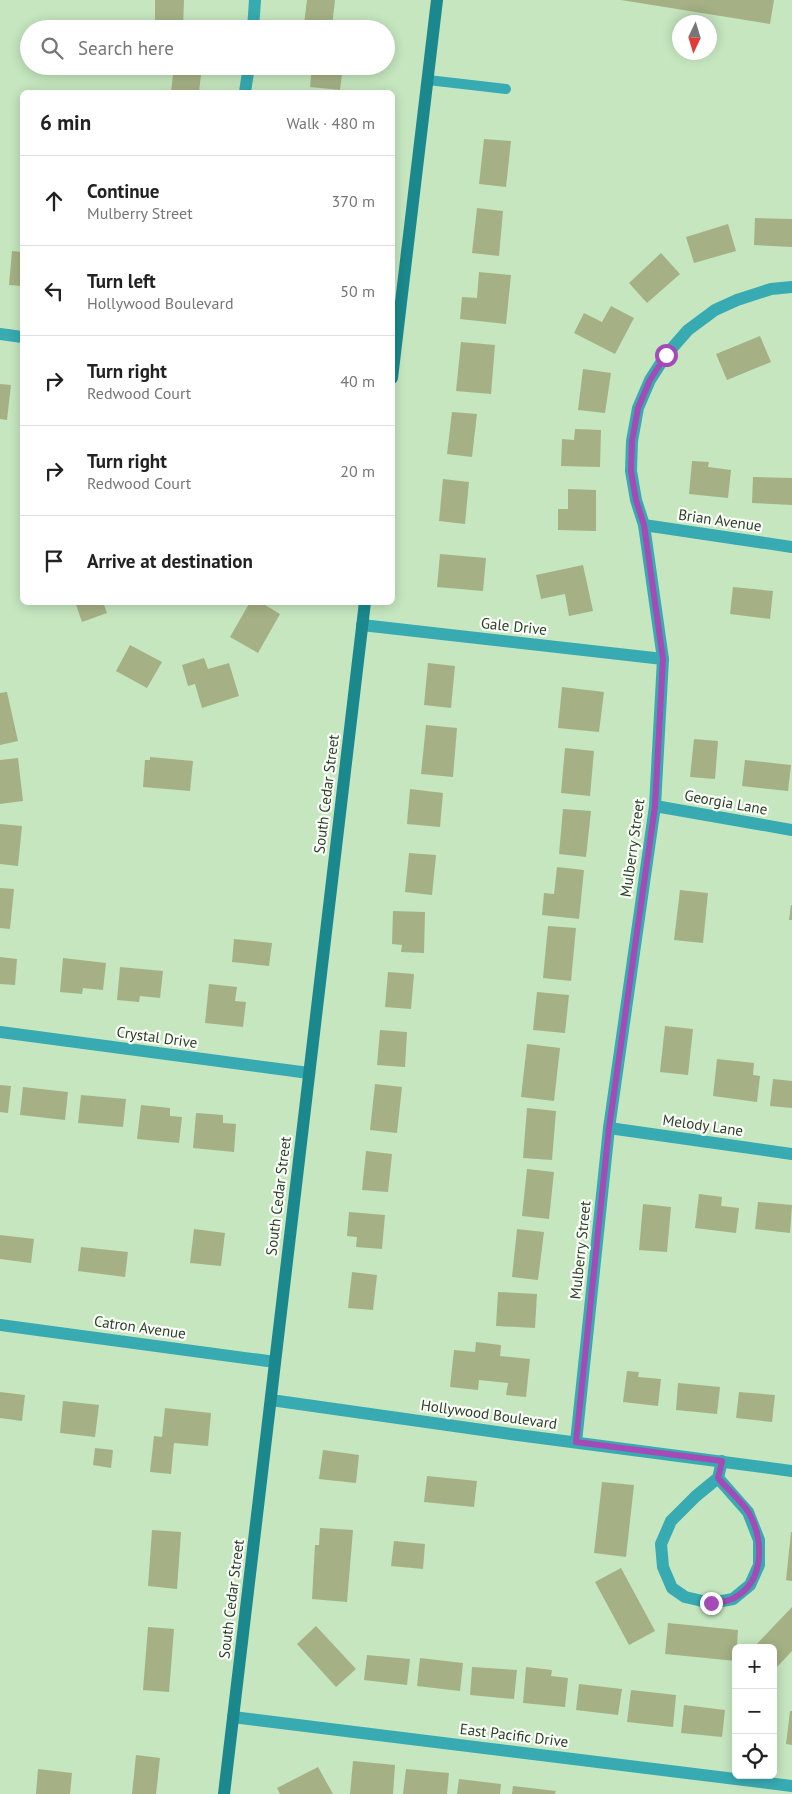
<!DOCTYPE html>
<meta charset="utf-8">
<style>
body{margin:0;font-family:"PT Sans",sans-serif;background:#f6f6f6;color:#222}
.controls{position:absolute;right:15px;bottom:15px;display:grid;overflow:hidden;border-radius:8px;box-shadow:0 2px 12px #0003}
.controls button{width:45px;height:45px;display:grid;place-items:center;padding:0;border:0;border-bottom:1px solid #e0e0e0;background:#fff;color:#222;font:25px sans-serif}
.compass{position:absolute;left:672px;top:15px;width:45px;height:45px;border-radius:50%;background:#fff;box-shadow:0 2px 12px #0003;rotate:184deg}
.stop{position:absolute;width:15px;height:15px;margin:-11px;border:4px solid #a44bb7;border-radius:50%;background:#fff}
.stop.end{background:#a44bb7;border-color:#fff;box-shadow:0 1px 5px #0008}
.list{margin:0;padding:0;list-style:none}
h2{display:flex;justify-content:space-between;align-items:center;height:65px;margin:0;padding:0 20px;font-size:21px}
h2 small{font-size:16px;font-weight:400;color:#767676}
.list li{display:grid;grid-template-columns:32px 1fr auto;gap:15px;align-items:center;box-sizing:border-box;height:90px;padding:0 20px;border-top:1px solid #e0e0e0}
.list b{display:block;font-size:19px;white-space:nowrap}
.list p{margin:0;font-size:16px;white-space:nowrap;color:#767676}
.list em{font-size:16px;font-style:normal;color:#767676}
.icon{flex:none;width:28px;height:28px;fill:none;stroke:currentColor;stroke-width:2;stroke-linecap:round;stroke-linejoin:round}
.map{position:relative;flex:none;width:792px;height:1794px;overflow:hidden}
.search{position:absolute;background:#fff;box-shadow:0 2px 12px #0003;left:20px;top:20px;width:375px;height:55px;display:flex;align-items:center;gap:12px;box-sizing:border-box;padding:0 18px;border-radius:28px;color:#767676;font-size:19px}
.panel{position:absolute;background:#fff;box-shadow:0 2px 12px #0003;left:20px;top:90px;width:375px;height:515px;border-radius:8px}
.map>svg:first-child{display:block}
.building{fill:#a5b184}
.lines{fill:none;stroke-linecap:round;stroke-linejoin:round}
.lane{stroke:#37abb1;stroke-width:10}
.street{stroke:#37abb1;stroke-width:12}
.secondary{stroke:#1a888d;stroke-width:12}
.route{stroke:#a44bb7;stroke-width:6}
.labels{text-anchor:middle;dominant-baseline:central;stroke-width:4.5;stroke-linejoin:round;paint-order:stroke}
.street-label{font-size:15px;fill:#303d2d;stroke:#f8fef6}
</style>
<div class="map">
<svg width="792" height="1794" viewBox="0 0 792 1794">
<rect width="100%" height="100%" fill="#c5e6bf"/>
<g class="building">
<polygon points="155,0 184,0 183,29 155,29"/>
<polygon points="307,0 335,0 332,27 304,24"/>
<polygon points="621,0 774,0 770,24"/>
<polygon points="174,66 202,66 199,92 171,92"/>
<polygon points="312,66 343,66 340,90 310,87"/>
<polygon points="484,139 511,141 506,187 479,184"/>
<polygon points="477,208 503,211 499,256 472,253"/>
<polygon points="755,218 792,219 792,247 754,245"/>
<polygon points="728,224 736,251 694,263 686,237"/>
<polygon points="12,251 22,252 22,286 9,285"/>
<polygon points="661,253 680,274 647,303 629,283"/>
<polygon points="479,272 511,275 506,324 460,319 462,297 477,298"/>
<polygon points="611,306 634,318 615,354 574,333 584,313 602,322"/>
<polygon points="760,336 771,362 727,380 716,354"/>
<polygon points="461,342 495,345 491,394 456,391"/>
<polygon points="583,369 611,373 605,413 578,410"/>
<polygon points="0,384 11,385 7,420 0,419"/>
<polygon points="452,412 477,414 472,457 447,454"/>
<polygon points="575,429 601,430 600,467 561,466 562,439 574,440"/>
<polygon points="692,461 709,462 708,467 731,470 728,498 689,494"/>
<polygon points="753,477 792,478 792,505 752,503"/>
<polygon points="443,479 469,482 465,524 439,521"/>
<polygon points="568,489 596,490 596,531 558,530 558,509 568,509"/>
<polygon points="440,554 486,558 483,591 437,587"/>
<polygon points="583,565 593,611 569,616 565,594 541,599 536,575"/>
<polygon points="733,587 773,591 770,619 730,614"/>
<polygon points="75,602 103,602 107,613 82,622"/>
<polygon points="250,602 260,602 280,614 258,653 230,637"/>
<polygon points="130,645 162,662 147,688 116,671"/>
<polygon points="204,658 208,669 229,663 239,696 202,708 195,684 188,686 182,665"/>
<polygon points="428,663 455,666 451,708 424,705"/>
<polygon points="562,687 604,692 599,732 558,728"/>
<polygon points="7,692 18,741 0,745 0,693"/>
<polygon points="426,725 457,728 453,777 421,774"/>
<polygon points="694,739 718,741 715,779 690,777"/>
<polygon points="565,748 594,751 590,796 561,793"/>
<polygon points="150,757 193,761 190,791 143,787 145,760 150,760"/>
<polygon points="18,758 23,801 0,804 0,760"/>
<polygon points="745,760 791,765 788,791 742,786"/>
<polygon points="410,789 443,793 440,827 407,824"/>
<polygon points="563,809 591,811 586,857 559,854"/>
<polygon points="0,824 22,826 18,866 0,864"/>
<polygon points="409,853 436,855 432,895 405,892"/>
<polygon points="557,867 584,870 579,919 542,915 544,893 554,894"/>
<polygon points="0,888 14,889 10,929 0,928"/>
<polygon points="680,890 708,893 703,943 674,940"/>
<polygon points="791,905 792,905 792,920 789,920"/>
<polygon points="393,911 425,912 424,953 401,952 402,945 392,944"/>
<polygon points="548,926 576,928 571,981 543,978"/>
<polygon points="234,939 272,943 269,966 232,962"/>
<polygon points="0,957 17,959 15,985 0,984"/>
<polygon points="63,958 106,963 103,990 83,988 82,994 60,992"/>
<polygon points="120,967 163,971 160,998 140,996 139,1002 117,1000"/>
<polygon points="388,972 414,974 411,1009 385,1007"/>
<polygon points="209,984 237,987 235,1001 246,1002 243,1027 205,1023"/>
<polygon points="537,992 569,995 565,1033 533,1030"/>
<polygon points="665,1026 693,1029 688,1075 660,1072"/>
<polygon points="380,1030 407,1032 405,1067 377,1065"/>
<polygon points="527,1044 560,1048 554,1101 521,1097"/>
<polygon points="717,1059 754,1063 753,1075 760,1076 757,1102 713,1096"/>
<polygon points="773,1079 792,1081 792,1108 770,1106"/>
<polygon points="375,1084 402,1087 397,1133 370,1130"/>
<polygon points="0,1085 11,1086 8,1113 0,1112"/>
<polygon points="23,1087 68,1092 65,1120 20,1115"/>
<polygon points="81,1095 126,1099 123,1127 78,1123"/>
<polygon points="141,1105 170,1108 170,1116 182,1117 179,1143 137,1139"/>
<polygon points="527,1108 556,1111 552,1160 523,1158"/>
<polygon points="196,1113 223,1115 223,1123 236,1124 234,1152 193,1148"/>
<polygon points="366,1151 392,1154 388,1192 362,1190"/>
<polygon points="527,1169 554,1172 549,1219 522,1216"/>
<polygon points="699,1194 722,1197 721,1206 739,1208 736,1233 695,1228"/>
<polygon points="758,1202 792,1205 790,1233 755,1229"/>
<polygon points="643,1204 671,1207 667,1252 639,1250"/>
<polygon points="349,1212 385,1215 382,1249 356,1247 357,1237 347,1236"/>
<polygon points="194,1229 225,1233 221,1266 190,1263"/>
<polygon points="517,1229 544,1232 538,1280 512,1277"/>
<polygon points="0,1235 34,1239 31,1263 0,1259"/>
<polygon points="81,1247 128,1252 125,1277 78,1271"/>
<polygon points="352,1272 377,1275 373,1310 348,1308"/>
<polygon points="498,1292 537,1294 535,1328 496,1326"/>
<polygon points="476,1342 501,1345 500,1356 530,1359 526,1397 506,1395 508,1383 479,1380 478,1390 450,1387 454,1350 475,1352"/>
<polygon points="627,1371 639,1372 638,1377 661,1379 658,1406 623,1402"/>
<polygon points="678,1383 720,1387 717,1414 676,1410"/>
<polygon points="0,1392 25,1395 22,1421 0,1418"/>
<polygon points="739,1392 775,1395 772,1422 736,1418"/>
<polygon points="63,1401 99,1405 95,1437 60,1433"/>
<polygon points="165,1408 211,1413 208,1446 174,1443 171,1474 150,1472 154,1436 162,1437"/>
<polygon points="95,1448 113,1450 111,1468 93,1465"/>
<polygon points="323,1450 359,1455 356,1483 319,1479"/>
<polygon points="427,1476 477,1481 474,1507 424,1502"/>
<polygon points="602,1482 634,1485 626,1557 594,1553"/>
<polygon points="320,1528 353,1530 347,1602 312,1599 315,1545 319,1545"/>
<polygon points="152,1530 181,1532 177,1589 148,1586"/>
<polygon points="791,1532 792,1532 792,1581 786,1580"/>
<polygon points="394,1541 425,1544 423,1569 391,1566"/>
<polygon points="621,1568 655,1631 629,1645 595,1582"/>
<polygon points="792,1607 792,1651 777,1667 773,1663 773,1648 757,1648 755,1646"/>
<polygon points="668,1623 738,1630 736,1661 665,1654"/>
<polygon points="316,1626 356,1669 336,1687 297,1644"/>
<polygon points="148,1627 174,1629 169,1692 143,1690"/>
<polygon points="367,1655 410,1659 407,1685 364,1680"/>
<polygon points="420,1658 463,1663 460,1691 417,1686"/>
<polygon points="472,1667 517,1670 514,1699 470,1695"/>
<polygon points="526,1667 552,1670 551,1676 568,1678 565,1707 523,1703"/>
<polygon points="579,1684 622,1689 618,1715 576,1710"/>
<polygon points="631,1690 676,1695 673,1727 627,1722"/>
<polygon points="684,1705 725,1710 722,1737 681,1733"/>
<polygon points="790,1711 792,1711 792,1745 786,1744"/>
<polygon points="136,1755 160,1758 156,1794 132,1794"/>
<polygon points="353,1761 395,1765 393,1794 350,1794"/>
<polygon points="318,1767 333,1794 280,1794 277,1788"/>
<polygon points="38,1769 72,1773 70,1794 36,1794"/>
<polygon points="406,1769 449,1773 447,1794 403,1794"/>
<polygon points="459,1779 501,1784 500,1794 457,1794"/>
<polygon points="513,1786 556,1791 555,1794 512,1794"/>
</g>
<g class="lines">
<polyline class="lane" points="428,80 506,89"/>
<g class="street">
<polyline points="253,29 255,0"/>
<polyline points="245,92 249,66"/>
<polyline points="0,334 22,337"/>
<polyline points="644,525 792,547"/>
<polyline points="362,625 663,659"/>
<polyline points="655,806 792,830"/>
<polyline points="0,1032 309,1073"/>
<polyline points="609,1128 792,1154"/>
<polyline points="0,1325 275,1362"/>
<polyline points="271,1400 518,1435 792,1471"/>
<polyline points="576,1442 609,1128 655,806 663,659 644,525 636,500 631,471 632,441 638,408 650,380 666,355 688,330 715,310 737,300 771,289 792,287"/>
<polyline points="718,1478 748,1512 759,1540 759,1565 750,1585 733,1599 711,1603 685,1597 672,1588 663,1567 661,1544 671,1521 696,1496 718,1478 722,1461"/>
<polyline points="233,1717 792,1786"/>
</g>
<g class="secondary">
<polyline points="392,378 437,0"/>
<polyline points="224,1794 365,602"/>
</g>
</g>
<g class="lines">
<path class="route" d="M666 355 650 380 638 408 632 441 631 471 636 500 644 525 663 659 655 806 609 1128 576 1442 722 1461 718 1478C727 1489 741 1500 749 1513 764 1541 765 1581 734 1598 728 1602 718 1602 711 1603"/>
</g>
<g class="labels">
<g class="street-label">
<text transform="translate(720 520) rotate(8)">Brian Avenue</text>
<text transform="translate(514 626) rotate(6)">Gale Drive</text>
<text transform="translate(326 794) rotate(-83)">South Cedar Street</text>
<text transform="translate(726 802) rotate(10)">Georgia Lane</text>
<text transform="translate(632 848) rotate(-82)">Mulberry Street</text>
<text transform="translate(157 1037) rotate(8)">Crystal Drive</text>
<text transform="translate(703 1125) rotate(8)">Melody Lane</text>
<text transform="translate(278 1196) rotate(-83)">South Cedar Street</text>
<text transform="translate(580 1250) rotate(-84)">Mulberry Street</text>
<text transform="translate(140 1327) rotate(8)">Catron Avenue</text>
<text transform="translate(489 1414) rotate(8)">Hollywood Boulevard</text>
<text transform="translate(231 1599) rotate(-83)">South Cedar Street</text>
<text transform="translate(514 1735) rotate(7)">East Pacific Drive</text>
</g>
</g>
</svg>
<div class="controls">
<button>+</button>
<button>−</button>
<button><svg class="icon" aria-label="locate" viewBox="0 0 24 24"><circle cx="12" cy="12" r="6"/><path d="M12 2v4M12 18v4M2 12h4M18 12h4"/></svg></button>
</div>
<svg class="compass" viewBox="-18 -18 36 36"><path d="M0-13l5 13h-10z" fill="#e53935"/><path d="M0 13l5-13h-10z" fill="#767676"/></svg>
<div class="stop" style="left:666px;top:355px"></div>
<div class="stop end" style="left:711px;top:1603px"></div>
<div class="search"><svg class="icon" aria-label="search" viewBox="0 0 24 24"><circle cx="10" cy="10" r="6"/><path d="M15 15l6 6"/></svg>Search here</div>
<section class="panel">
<h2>6 min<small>Walk · 480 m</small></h2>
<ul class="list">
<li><svg class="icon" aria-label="ahead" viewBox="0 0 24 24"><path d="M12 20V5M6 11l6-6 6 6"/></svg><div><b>Continue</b><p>Mulberry Street</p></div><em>370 m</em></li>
<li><svg class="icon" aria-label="left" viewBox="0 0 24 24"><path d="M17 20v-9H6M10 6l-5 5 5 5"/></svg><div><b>Turn left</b><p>Hollywood Boulevard</p></div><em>50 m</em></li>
<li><svg class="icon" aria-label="right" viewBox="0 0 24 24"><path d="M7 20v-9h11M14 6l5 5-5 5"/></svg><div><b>Turn right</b><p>Redwood Court</p></div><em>40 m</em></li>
<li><svg class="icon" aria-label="right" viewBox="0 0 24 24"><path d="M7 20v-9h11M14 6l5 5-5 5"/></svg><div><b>Turn right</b><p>Redwood Court</p></div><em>20 m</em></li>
<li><svg class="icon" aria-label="arrive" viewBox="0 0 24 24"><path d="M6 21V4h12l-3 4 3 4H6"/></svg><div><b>Arrive at destination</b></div></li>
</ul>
</section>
</div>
